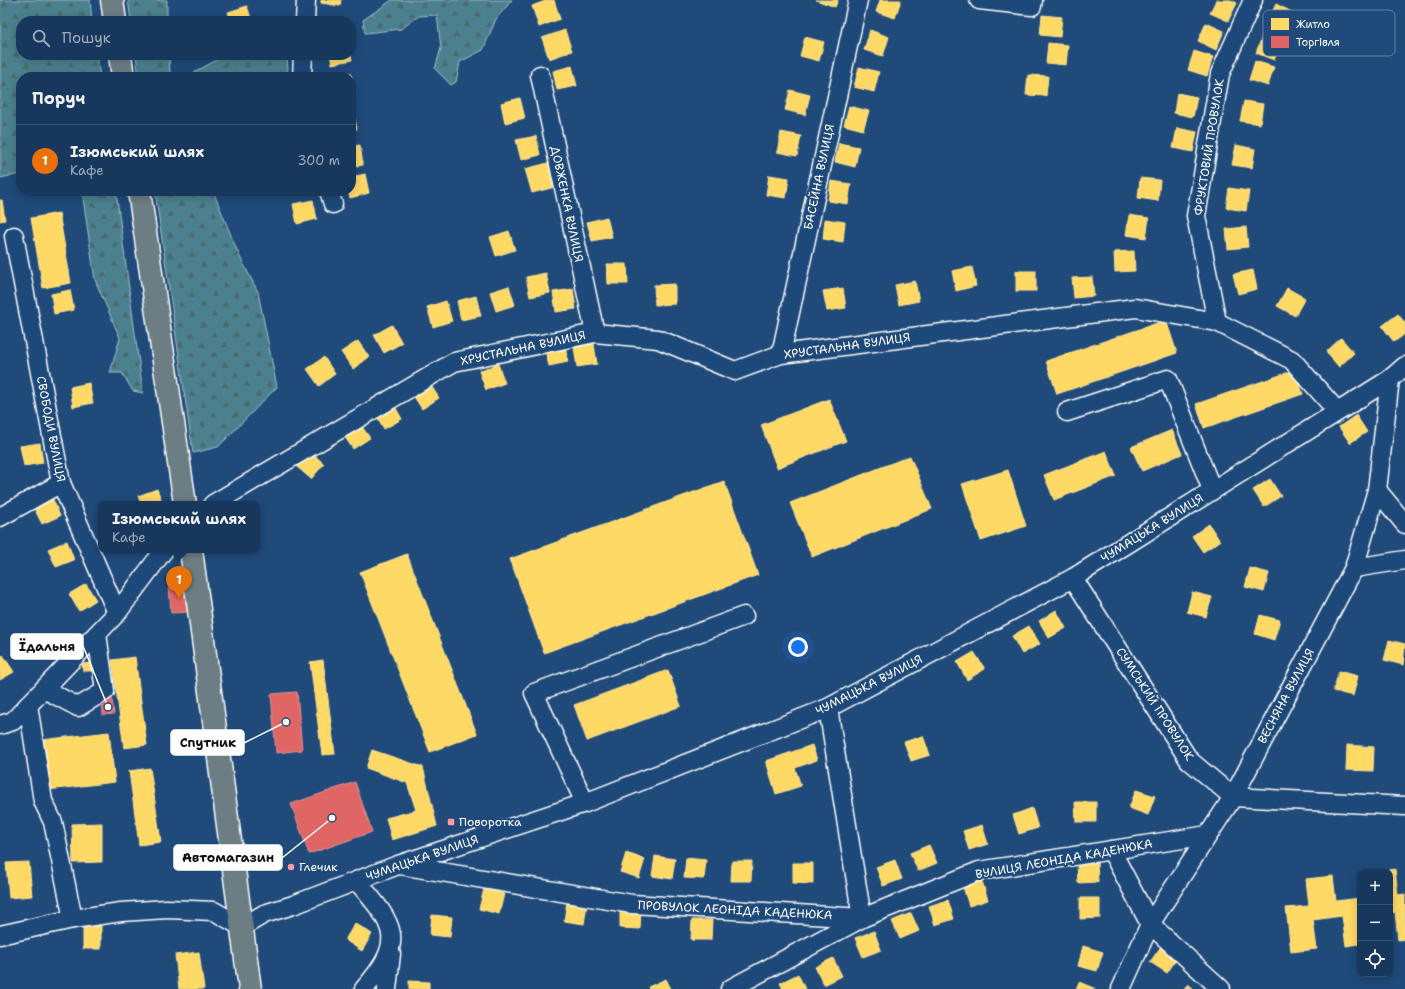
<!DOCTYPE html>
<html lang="uk">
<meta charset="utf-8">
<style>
body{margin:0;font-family:"Shantell Sans",sans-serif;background:#244365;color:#f1f3f6}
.controls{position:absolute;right:12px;bottom:12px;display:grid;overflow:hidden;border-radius:8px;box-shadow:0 2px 10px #0003}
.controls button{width:36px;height:36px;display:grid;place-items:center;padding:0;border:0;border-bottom:1px solid #365272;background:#17385c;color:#f1f3f6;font:20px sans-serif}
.you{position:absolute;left:798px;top:647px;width:14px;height:14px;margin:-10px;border:3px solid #fff;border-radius:50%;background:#1a73e8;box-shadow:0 0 0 6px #1a73e833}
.badge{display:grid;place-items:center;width:26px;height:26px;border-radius:50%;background:#ff9aa2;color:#fff;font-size:13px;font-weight:700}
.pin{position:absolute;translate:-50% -33px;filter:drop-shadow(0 1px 2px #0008)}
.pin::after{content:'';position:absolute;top:21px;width:14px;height:12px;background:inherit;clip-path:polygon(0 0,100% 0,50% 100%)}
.popup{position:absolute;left:98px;top:501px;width:162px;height:52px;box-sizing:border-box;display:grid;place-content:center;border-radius:8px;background:#17385c;filter:drop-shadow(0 1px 3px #0005);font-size:13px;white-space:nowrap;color:#9eacbb}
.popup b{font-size:15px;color:#f1f3f6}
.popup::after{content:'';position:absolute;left:50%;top:100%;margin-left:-8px;border:8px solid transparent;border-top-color:#17385c}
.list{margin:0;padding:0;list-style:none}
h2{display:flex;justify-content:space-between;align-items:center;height:52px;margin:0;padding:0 16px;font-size:17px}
h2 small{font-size:13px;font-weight:400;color:#9eacbb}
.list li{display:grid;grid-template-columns:26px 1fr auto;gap:12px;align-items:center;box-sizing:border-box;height:72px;padding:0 16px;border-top:1px solid #365272}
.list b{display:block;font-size:15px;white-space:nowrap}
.list p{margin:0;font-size:13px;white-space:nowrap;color:#9eacbb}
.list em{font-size:13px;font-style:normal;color:#9eacbb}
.icon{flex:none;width:22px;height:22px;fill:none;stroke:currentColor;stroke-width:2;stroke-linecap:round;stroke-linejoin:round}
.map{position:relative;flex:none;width:1405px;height:989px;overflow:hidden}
.search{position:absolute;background:#17385c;box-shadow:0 2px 10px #0003;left:16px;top:16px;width:340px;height:44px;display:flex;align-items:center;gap:10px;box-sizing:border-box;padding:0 14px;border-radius:16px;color:#9eacbb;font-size:15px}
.panel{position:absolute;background:#17385c;box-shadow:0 2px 10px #0003;left:16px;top:72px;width:340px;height:124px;border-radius:16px}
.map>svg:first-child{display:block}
.forest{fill:url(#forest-firs);stroke:#a6c0c6}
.homes{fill:#ffd966;stroke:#ffe494}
.shops{fill:#e06666;stroke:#e99494}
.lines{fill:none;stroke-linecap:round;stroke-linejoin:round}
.minor-casing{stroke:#fff;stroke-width:21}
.highway-casing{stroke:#fff;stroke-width:25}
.minor{stroke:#1f4a7a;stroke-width:18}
.highway{stroke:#6c7e84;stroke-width:22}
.poi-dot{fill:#ff9aa2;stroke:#1f4a7a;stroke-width:1.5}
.labels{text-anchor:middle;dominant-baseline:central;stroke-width:4;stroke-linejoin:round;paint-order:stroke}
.street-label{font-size:12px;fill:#fff;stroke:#1f4a7a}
.poi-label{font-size:12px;fill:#fff;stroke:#1f4a7a;text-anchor:start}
.key{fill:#1f4a7a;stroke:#6280a2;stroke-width:1}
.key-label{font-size:11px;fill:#fff}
.leader{fill:none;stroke:#fff;stroke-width:1.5}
.callout-dot{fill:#fff;stroke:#1f4a7a;stroke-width:1.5}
.callout{fill:#fff;stroke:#fff;stroke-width:1.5}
.callout-label{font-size:13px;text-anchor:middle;font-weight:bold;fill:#111}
</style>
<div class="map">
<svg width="1405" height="989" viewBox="0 0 1405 989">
<defs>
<pattern id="forest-firs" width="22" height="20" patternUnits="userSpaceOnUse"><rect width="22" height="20" fill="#4c818e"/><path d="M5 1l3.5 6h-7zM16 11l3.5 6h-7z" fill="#4c6970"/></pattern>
</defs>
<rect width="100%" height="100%" fill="#1f4a7a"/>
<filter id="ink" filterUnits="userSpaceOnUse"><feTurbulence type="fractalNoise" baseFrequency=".025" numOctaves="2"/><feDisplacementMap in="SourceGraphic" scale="8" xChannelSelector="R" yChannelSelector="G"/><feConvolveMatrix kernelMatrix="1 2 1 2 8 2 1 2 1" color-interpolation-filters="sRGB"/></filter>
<g filter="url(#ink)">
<g class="forest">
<polygon points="0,0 90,0 92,21 21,21 21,55 97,55 100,77 21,77 21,174 0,178"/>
<polygon points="128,0 167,0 167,21 131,21"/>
<polygon points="392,0 512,0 496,19 483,50 460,62 456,82 451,85 435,69 441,48 437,15 419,16 401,29 365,33 363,20"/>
<polygon points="136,55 169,55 170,73 191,74 226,55 287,55 288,70 282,77 139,77"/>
<polygon points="82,191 116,191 143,393 133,391 122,373 110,373 120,338 95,280"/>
<polygon points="155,191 213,191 239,255 258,292 277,387 218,447 193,453"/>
</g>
<g class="homes">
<polygon points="321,0 341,0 340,6 321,3"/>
<polygon points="548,0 554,0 560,19 539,27 532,6"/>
<polygon points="816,0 838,0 835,7"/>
<polygon points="880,0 901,0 895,18 876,12"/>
<polygon points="1216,0 1231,0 1237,3 1228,21 1210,13"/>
<polygon points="1276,4 1294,13 1286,31 1267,23"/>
<polygon points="247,6 252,21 231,21 228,12"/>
<polygon points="1042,15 1062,17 1060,37 1040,35"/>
<polygon points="1206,23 1224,31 1216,50 1198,41"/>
<polygon points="565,30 572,51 549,59 542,38"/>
<polygon points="870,30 889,37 883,56 864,50"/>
<polygon points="1263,34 1282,42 1274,60 1256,53"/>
<polygon points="805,37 824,42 819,61 800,56"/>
<polygon points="1048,43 1068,45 1066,65 1046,63"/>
<polygon points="1194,51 1213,57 1207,76 1188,70"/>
<polygon points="330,55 351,55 352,60 332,64"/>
<polygon points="1255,61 1274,67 1268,86 1249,80"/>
<polygon points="572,66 577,86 557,90 553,71"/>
<polygon points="859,67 879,72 874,92 854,87"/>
<polygon points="351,73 355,93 351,94 351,77 331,77"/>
<polygon points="1028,75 1048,76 1046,96 1026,95"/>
<polygon points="790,90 810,95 805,115 785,110"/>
<polygon points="1177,93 1197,97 1193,117 1174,113"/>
<polygon points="520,98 525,118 505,123 501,103"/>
<polygon points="1244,101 1263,104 1260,124 1240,121"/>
<polygon points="849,106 869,111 863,130 844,125"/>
<polygon points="353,109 357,129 351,130 351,110"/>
<polygon points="1177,128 1197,132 1193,152 1173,148"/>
<polygon points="781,132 801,136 797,156 777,152"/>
<polygon points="536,136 540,155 521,160 516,140"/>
<polygon points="839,143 859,147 855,167 835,162"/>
<polygon points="360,145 363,165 351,167 351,146"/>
<polygon points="1236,145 1255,149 1252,168 1232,165"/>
<polygon points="548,163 555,187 532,193 525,169"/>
<polygon points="365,174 369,193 350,198 348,191 351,191 351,177"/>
<polygon points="769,175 789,178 786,198 766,195"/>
<polygon points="1140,178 1160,180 1158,201 1138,198"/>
<polygon points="831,181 851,184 848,204 828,201"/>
<polygon points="1229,188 1249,191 1246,211 1226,208"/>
<polygon points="0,200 2,200 5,220 0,221"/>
<polygon points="313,200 317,219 297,224 293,204"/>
<polygon points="59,213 71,283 43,288 31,218"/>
<polygon points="1129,215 1149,218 1146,238 1126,235"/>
<polygon points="607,217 612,237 592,241 587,222"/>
<polygon points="825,219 845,222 843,242 823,239"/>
<polygon points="1246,227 1248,247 1228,249 1226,229"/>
<polygon points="509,231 515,250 496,256 490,237"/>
<polygon points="1134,251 1135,271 1115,272 1114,252"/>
<polygon points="607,264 627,264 628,284 608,284"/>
<polygon points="972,267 976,286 956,291 952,271"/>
<polygon points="1253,270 1257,289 1238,294 1233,274"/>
<rect x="1016" y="271" width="20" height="20"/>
<polygon points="546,273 550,293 530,297 526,277"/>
<polygon points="1092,277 1094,296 1074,298 1072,278"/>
<polygon points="915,281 919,301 899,305 895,285"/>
<polygon points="675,284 675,304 655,305 654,285"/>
<polygon points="509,286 515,305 496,311 490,292"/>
<polygon points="843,288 846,308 827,311 823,291"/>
<polygon points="1287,288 1305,298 1295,316 1277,306"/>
<polygon points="573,289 576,309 556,312 553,292"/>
<polygon points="70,290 74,310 54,314 51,294"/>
<polygon points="476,296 481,316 461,320 457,301"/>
<polygon points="446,301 452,321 433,327 427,307"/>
<polygon points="1398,314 1405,323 1405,334 1394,342 1382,326"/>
<polygon points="1166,320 1177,353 1057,394 1046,361"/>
<polygon points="392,325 402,343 384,353 374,335"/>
<polygon points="1341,338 1354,353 1339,367 1326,352"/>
<polygon points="358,341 369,357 353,369 341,352"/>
<polygon points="564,342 568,362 549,366 544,346"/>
<polygon points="594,344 597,364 577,367 574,347"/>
<polygon points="324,357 335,374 319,386 307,369"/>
<polygon points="498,364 505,383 486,390 479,371"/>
<polygon points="1295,370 1303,394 1204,428 1196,404"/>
<polygon points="428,381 439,398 422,409 411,392"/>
<polygon points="89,383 93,403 73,407 70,387"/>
<polygon points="829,399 846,441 777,468 761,425"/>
<polygon points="392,401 402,419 384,429 374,411"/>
<polygon points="1356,415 1367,432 1350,443 1339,427"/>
<polygon points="358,421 370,438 353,449 342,433"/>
<polygon points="1172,430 1182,454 1142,471 1131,447"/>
<polygon points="40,443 43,463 24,466 20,446"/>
<polygon points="309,450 324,464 311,479 296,466"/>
<polygon points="1106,451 1116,476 1054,500 1044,475"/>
<polygon points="910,456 932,509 812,557 790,503"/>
<polygon points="1008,470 1026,526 981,541 962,484"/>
<polygon points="1270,479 1281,496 1264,507 1253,490"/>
<polygon points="724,481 758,575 544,653 510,559"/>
<polygon points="157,489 163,504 141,504 138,496"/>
<polygon points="52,497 60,516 42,524 33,506"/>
<polygon points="1209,524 1220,541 1203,552 1192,536"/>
<polygon points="67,541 74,560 56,567 48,549"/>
<polygon points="407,554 477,734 430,752 360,572"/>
<polygon points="1250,568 1269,573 1264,592 1245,587"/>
<polygon points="86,584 96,600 79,611 69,594"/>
<polygon points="1192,592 1212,597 1206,617 1187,612"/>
<polygon points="1056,610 1066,628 1049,638 1039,621"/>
<polygon points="1260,615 1280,620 1274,640 1255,634"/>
<polygon points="1029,626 1040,644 1022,654 1012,636"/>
<polygon points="1389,640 1405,644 1403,665 1384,660"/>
<polygon points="974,652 985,669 967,680 957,662"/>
<polygon points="3,655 14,672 0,680 0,657"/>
<polygon points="135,657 147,745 124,748 112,660"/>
<polygon points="323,660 335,754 322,755 310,662"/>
<polygon points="91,663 92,671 83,671 82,664"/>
<polygon points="668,670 681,706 587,741 574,705"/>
<polygon points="1339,671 1358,676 1353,696 1333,691"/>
<polygon points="109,732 115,782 48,790 41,740"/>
<polygon points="923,736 930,755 911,761 904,742"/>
<polygon points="812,745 817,760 795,768 801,786 776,794 766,761"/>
<polygon points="1347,745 1374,747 1373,771 1346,770"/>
<polygon points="372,750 423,767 437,826 392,840 386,818 416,810 407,783 366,768"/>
<polygon points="150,768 161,842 139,845 129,771"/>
<polygon points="1136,790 1155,796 1148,815 1129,808"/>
<polygon points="1075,802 1096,802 1096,822 1076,822"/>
<polygon points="1032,808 1038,828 1019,834 1013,815"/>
<polygon points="102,823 102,862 73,863 72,824"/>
<polygon points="982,825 988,844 969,850 963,831"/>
<polygon points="929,845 937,863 918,871 910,853"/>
<polygon points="626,853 645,859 639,878 620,872"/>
<polygon points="655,856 675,859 672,879 652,876"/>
<polygon points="686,858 706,860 704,879 684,878"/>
<polygon points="895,860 902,879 883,886 876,867"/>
<polygon points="732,861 752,861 751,881 731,881"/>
<polygon points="29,862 32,896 9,898 6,863"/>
<polygon points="1097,862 1098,882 1078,883 1077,863"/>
<polygon points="793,863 813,863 813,884 793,883"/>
<polygon points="1395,869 1398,895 1405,894 1405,939 1398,940 1395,912 1390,913 1390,872 1371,872"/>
<polygon points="1333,876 1336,901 1360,898 1360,944 1346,946 1342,916 1313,920 1317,949 1291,952 1286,908 1309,906 1306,879"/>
<polygon points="982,881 988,900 969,906 963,887"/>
<polygon points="484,889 504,894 499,914 479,909"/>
<polygon points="1080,898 1100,898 1100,918 1080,919"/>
<polygon points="948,900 954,919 935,925 929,906"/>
<polygon points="567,901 587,904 584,924 564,921"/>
<polygon points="620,908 641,909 640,929 620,928"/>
<polygon points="911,913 919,931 900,939 892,921"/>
<polygon points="432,915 452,917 450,937 430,935"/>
<polygon points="692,920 712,920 711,940 691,940"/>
<polygon points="355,923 372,934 362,951 345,940"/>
<rect x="83" y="926" width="18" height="23"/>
<polygon points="874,931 881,950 863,957 855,938"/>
<polygon points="1162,945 1178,957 1167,973 1150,962"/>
<polygon points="1083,946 1103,952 1097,971 1078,966"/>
<polygon points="199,952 204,989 179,989 175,955"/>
<polygon points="833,958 842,976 824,985 815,967"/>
<polygon points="798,974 805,989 783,989 780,983"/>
<polygon points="666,979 671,989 649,989 648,987"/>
<polygon points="409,981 429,982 429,989 409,989"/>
<polygon points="1079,982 1096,989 1076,989"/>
<polygon points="1188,984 1194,989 1184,989"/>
</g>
<g class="shops">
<polygon points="188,585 190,612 171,613 169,586"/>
<polygon points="297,692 302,750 276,753 271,694"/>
<polygon points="112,699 114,714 103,715 102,700"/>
<polygon points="355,782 372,832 309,854 291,804"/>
<polygon points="261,853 277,855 276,870 260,869"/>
</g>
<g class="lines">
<defs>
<g id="minor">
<polyline points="979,0 1032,6 1033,0"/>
<polyline points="305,21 306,0"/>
<polyline points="540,75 595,333"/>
<polyline points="302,77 303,55"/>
<polyline points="329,191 333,204"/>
<polyline points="14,236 61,483 117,613"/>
<polyline points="1217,322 1196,216 1220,74 1253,0"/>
<polyline points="781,354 858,0"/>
<polyline points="1067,412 1168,379 1212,490"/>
<polyline points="1377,490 1405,524"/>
<polyline points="213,504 454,362 595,333 658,339 735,371 781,354 1135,308 1217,322 1292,360 1337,411"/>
<polyline points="0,517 61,483"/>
<polyline points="1354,568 1405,560"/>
<polyline points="1073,578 1189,760 1233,797 1405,806"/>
<polyline points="44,689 78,707 105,691 97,634"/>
<polyline points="28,705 43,801 53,822 73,919"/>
<polyline points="0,725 13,721 117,613 164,550"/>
<polyline points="585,803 534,693 744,616"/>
<polyline points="1111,850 1150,924 1221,989"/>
<polyline points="400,865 632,904 862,918 828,708"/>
<path d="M357 881C395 926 407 940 364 989"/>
<polyline points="0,935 73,919 121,912 167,909 214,911 242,927 264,914 293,905 398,865 585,803 828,708 1073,578 1390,379 1405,366"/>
<polyline points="387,989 391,954"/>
<polyline points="730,989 862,918 979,871 1208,835"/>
<polyline points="1121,989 1150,924 1233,797 1354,568 1377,490 1390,379"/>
</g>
<g id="highway">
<polyline points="112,0 115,21"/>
<polyline points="120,55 123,77"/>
<polyline points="139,191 185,504"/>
<polyline points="191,550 250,989"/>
</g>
</defs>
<use href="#minor" class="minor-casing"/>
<use href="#highway" class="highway-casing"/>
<use href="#minor" class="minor"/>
<use href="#highway" class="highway"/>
</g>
</g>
<g class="poi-dot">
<rect x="447" y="818" width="8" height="8" rx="2"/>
<circle cx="291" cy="867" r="4"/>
</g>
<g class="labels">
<g class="street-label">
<text transform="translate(1209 147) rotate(-81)">ФРУКТОВИЙ ПРОВУЛОК</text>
<text transform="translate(819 177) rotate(-78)">БАСЕЙНА ВУЛИЦЯ</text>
<text transform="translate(567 204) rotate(78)">ДОВЖЕНКА ВУЛИЦЯ</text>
<text transform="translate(847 346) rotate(-8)">ХРУСТАЛЬНА ВУЛИЦЯ</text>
<text transform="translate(523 348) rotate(-12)">ХРУСТАЛЬНА ВУЛИЦЯ</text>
<text transform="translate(51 429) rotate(79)">СВОБОДИ ВУЛИЦЯ</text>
<text transform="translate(1152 528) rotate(-32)">ЧУМАЦЬКА ВУЛИЦЯ</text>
<text transform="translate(869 685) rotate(-27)">ЧУМАЦЬКА ВУЛИЦЯ</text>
<text transform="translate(1286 696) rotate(-62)">ВЕСНЯНА ВУЛИЦЯ</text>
<text transform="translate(1155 704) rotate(57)">СУМСЬКИЙ ПРОВУЛОК</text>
<text transform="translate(422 858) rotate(-19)">ЧУМАЦЬКА ВУЛИЦЯ</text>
<text transform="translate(1064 859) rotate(-10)">ВУЛИЦЯ ЛЕОНІДА КАДЕНЮКА</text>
<text transform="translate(735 910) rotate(3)">ПРОВУЛОК ЛЕОНІДА КАДЕНЮКА</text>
</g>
<g class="poi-label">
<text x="459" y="822">Поворотка</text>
<text x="299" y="867">Глечик</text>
</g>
</g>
<rect x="1263" y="10" width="132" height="46" rx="6" class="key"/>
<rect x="1271" y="18" width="18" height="12" fill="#ffd966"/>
<rect x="1271" y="36" width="18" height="12" fill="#e06666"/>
<g class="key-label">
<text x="1296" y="28">Житло</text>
<text x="1296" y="46">Торгівля</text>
</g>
<path class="leader" d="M108 707L83 646M286 722L244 743M332 818L282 858"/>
<g class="callout-dot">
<circle cx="108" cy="707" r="4"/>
<circle cx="286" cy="722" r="4"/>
<circle cx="332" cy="818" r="4"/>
</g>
<g class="callout">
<rect x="11" y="634" width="72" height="25" rx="4"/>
<rect x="171" y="730" width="73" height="25" rx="4"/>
<rect x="174" y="845" width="108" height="25" rx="4"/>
</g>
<g class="callout-label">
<text x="47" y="651">Їдальня</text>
<text x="208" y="747">Спутник</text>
<text x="228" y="862">Автомагазин</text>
</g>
</svg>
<div class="controls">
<button>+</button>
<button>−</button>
<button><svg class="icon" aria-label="locate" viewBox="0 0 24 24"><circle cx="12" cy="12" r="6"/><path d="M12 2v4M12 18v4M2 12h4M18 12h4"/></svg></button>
</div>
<div class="you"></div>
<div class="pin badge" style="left:179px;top:599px;background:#e8710a">1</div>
<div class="popup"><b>Ізюмський шлях</b>Кафе</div>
<div class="search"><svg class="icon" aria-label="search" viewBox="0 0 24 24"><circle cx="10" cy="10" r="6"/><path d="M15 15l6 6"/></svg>Пошук</div>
<section class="panel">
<h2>Поруч<small></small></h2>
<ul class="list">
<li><span class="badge" style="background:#e8710a">1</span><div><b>Ізюмський шлях</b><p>Кафе</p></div><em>300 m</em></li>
</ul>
</section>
</div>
